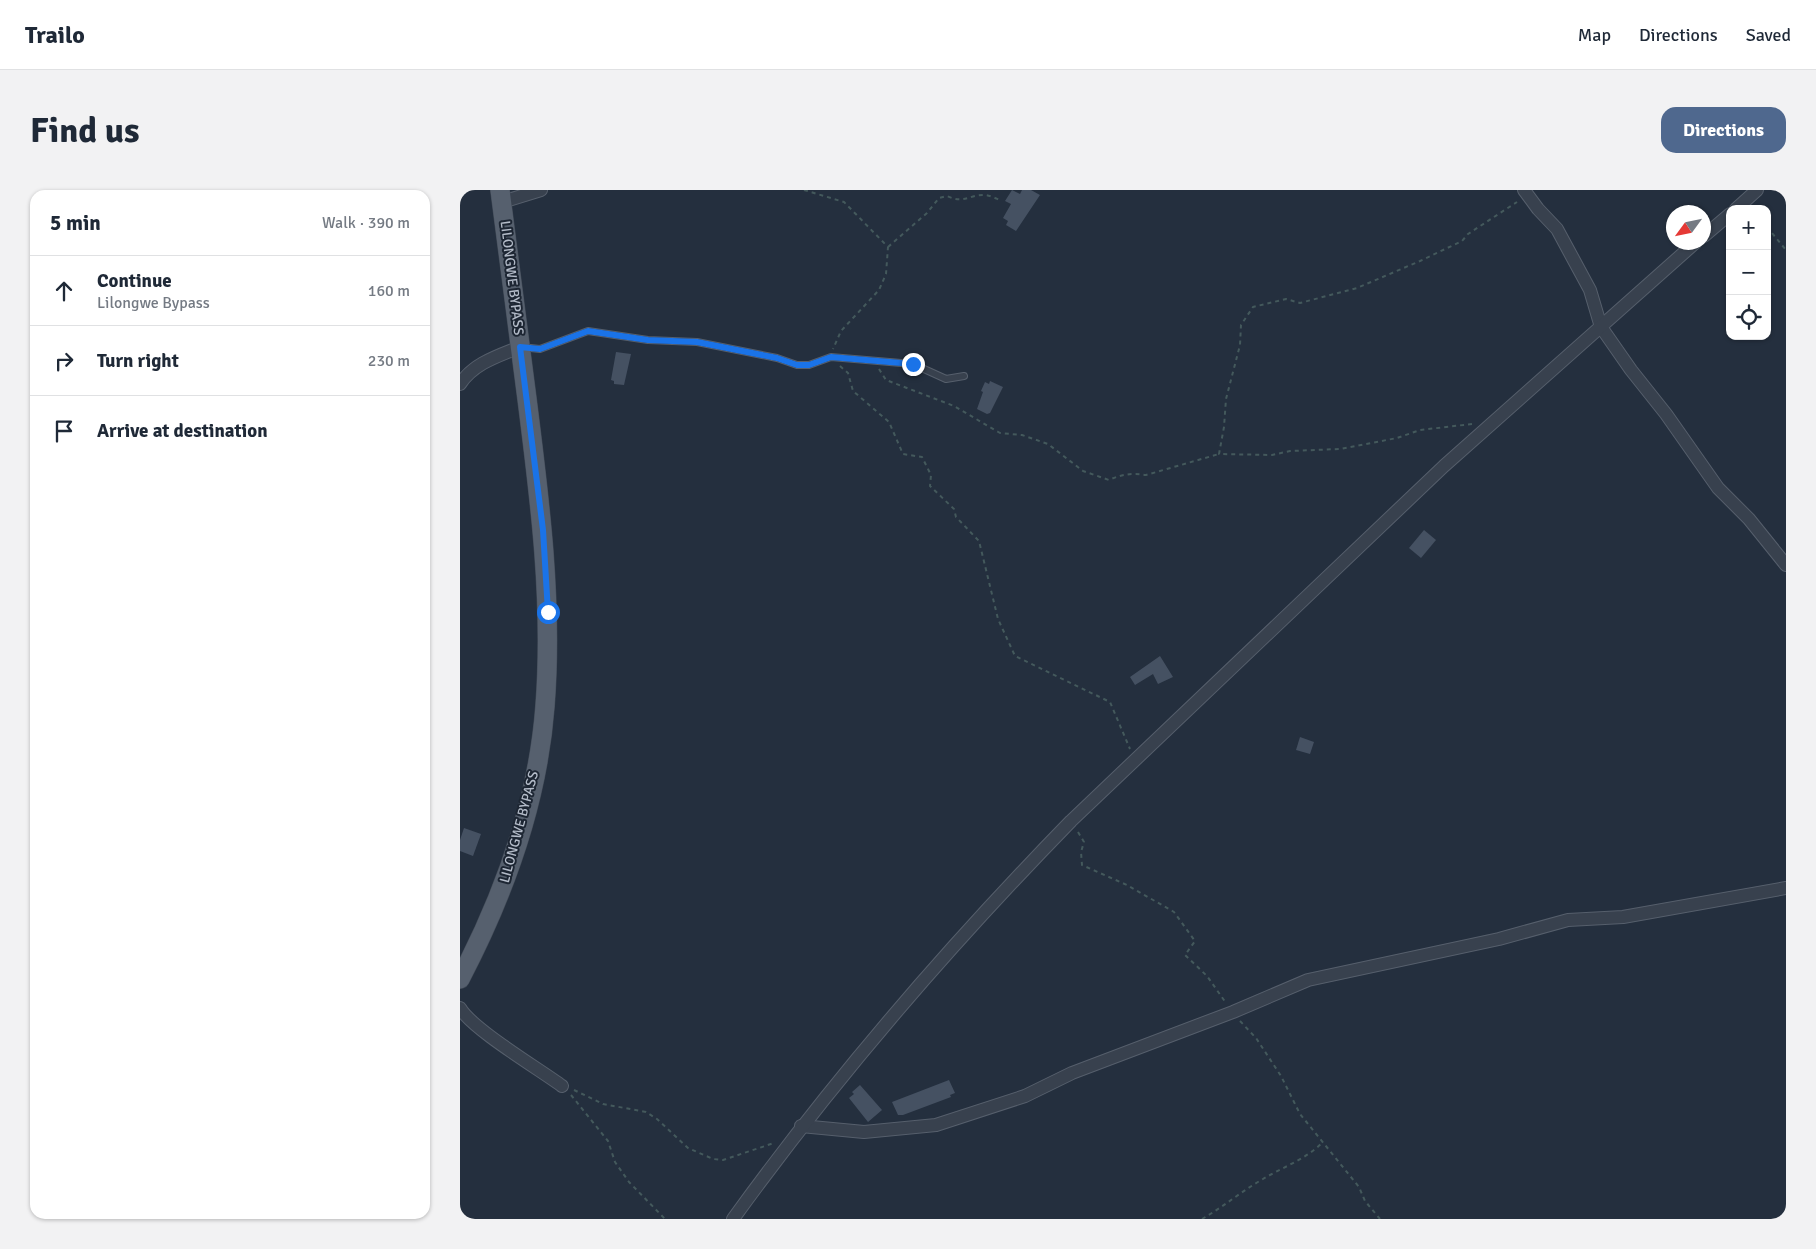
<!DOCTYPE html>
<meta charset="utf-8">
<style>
body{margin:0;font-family:Signika,sans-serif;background:#f2f2f3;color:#1f2937}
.controls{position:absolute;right:15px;top:15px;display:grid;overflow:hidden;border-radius:10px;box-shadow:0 1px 4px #0004}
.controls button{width:45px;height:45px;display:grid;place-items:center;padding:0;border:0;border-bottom:1px solid #e0e1e3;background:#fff;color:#1f2937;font:25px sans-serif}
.compass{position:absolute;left:1206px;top:15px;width:45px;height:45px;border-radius:50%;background:#fff;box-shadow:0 1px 4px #0004;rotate:237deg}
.stop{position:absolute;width:15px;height:15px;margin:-11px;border:4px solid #1a73e8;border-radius:50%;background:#fff}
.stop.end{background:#1a73e8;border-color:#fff;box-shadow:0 1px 5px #0008}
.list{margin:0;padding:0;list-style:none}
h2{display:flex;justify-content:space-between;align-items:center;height:65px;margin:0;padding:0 20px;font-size:21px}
h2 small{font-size:16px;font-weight:400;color:#747a83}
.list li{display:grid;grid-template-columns:32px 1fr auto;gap:15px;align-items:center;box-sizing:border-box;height:70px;padding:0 20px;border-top:1px solid #e0e1e3}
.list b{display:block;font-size:19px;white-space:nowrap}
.list p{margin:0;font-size:16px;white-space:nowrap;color:#747a83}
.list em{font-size:16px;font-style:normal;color:#747a83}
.icon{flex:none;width:28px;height:28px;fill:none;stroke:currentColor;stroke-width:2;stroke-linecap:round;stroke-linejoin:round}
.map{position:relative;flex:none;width:1326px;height:1029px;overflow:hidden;border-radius:15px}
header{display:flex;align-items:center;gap:30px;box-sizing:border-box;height:70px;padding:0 25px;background:#fff;border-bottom:1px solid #e0e1e3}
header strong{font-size:24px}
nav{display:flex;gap:28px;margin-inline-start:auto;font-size:18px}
.intro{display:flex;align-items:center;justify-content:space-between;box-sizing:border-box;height:120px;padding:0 30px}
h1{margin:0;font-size:35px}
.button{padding:12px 22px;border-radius:15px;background:#4f688e;color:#fff;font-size:18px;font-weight:700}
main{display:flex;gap:30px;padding:0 30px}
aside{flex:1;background:#fff;border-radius:15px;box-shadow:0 1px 4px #0004}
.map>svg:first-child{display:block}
.building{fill:#455162}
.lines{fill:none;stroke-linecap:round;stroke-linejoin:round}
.service-casing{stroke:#565f6c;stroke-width:8}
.minor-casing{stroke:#565f6c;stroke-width:14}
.primary-casing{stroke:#414a57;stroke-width:20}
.path{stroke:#44595c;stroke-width:2;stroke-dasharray:4 4;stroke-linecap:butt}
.service{stroke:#38414e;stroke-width:6}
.minor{stroke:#38414e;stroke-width:12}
.primary{stroke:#56606e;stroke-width:19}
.route{stroke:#1a73e8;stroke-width:6}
.labels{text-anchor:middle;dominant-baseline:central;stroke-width:4;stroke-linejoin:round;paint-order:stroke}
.street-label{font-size:14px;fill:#b4bcc9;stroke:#1d2633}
</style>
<header>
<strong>Trailo</strong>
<nav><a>Map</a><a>Directions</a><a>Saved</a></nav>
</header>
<div class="intro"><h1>Find us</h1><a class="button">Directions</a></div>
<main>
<aside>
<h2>5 min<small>Walk · 390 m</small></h2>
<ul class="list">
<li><svg class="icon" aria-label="ahead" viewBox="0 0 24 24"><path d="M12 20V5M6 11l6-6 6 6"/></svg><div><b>Continue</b><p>Lilongwe Bypass</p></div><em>160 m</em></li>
<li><svg class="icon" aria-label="right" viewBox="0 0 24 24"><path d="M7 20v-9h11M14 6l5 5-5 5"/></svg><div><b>Turn right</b></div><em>230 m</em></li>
<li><svg class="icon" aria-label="arrive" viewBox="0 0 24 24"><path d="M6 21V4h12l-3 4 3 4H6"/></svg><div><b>Arrive at destination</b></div></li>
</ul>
</aside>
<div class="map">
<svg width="1326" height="1029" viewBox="0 0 1326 1029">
<rect width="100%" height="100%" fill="#242f3e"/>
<g class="building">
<polygon points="552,0 560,4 562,0 571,0 580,5 556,41 546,35 548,31 543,28 551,14 545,11"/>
<polygon points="156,162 171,164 164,195 154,194 154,191 151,190"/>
<polygon points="530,191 543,197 530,223 527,224 517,219 523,202 521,201 525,192 529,194"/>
<polygon points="964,340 976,350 961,368 949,358"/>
<polygon points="700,466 713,487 698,494 693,484 675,495 670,487"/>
<polygon points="840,547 854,552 850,564 836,560"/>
<polygon points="4,638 21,644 13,666 0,661 0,650"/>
<polygon points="489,890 495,903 490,905 491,907 443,925 438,925 432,912"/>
<polygon points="400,895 422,920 408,932 389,908 394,904 392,902"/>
</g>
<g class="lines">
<defs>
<polyline id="service" points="61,157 80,159 128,141 188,150 237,152 317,168 337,175 349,175 371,167 453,174 486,189 504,186"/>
<g id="minor">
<polyline points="1064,0 1078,19 1097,39 1130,100 1141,137 1171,180 1206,224 1258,298 1289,329 1326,375"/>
<polyline points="42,12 81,0"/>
<polyline points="1276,19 1297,0"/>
<polyline points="1244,46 1270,24"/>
<path d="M0 194C14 173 38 166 60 157"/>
<path d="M0 818C12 839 79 879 102 896"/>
<polyline points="341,936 404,942 476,935 565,906 612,883 773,822 848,790 1039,749 1108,730 1163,727 1326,698"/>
<path d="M273 1029C375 888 490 755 611 631L984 276 1236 52"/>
</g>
<path id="primary" d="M0 789C44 705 78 611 85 516 93 413 80 311 67 209 58 139 49 70 40 0"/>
</defs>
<use href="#service" class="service-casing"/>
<use href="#minor" class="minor-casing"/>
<use href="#primary" class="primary-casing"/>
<g class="path">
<polyline points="344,0 384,12 428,57 426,84 419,100 381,141 373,159"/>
<polyline points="1307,37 1326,60"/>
<path d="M428 57 467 23 479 8 487 6C504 14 508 5 524 5 529 5 535 8 540 10"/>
<polyline points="380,176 388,183 393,201 429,232 443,264 462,267 471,285 470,296 494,319 496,327 519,351 538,429 555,466 650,512 670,559"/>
<path d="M419 179 426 190 494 216 540 243 562 245 588 254 623 281 649 290C662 284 672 283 686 285L759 264"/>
<polyline points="1012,234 960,240 937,248 880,259 830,261 812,265 759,264 764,237 766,209 780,155 781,135 793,117 826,109 840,113 897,98 960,71 1002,51 1008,44 1057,12"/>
<polyline points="618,642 624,652 621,662 622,675 667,695 714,722 735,751 725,765 747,786 766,813"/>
<polyline points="780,831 796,848 821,886 840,924 899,997 905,1011 920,1029"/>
<polyline points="114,900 143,914 186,922 197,929 228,958 253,969 263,970 314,953"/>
<polyline points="111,905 148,951 155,972 169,992 205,1029"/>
<path d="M742 1029C763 1017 782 1001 803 989 823 977 846 969 862 953"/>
</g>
<use href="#service" class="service"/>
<use href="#minor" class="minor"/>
<use href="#primary" class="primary"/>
</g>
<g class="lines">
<polyline class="route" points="88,422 83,340 60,157 80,159 128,141 188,150 237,152 317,168 337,175 349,175 371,167 453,174"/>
</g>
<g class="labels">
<g class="street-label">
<text transform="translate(52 88) rotate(83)">LILONGWE BYPASS</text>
<text transform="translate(59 637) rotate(-75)">LILONGWE BYPASS</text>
</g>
</g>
</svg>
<div class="controls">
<button>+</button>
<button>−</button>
<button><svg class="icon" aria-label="locate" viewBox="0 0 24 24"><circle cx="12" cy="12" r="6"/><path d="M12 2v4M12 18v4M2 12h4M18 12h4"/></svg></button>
</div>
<svg class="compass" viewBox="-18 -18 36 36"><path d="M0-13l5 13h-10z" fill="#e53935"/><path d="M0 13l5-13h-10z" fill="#747a83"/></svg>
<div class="stop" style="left:88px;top:422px"></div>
<div class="stop end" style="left:453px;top:174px"></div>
</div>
</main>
